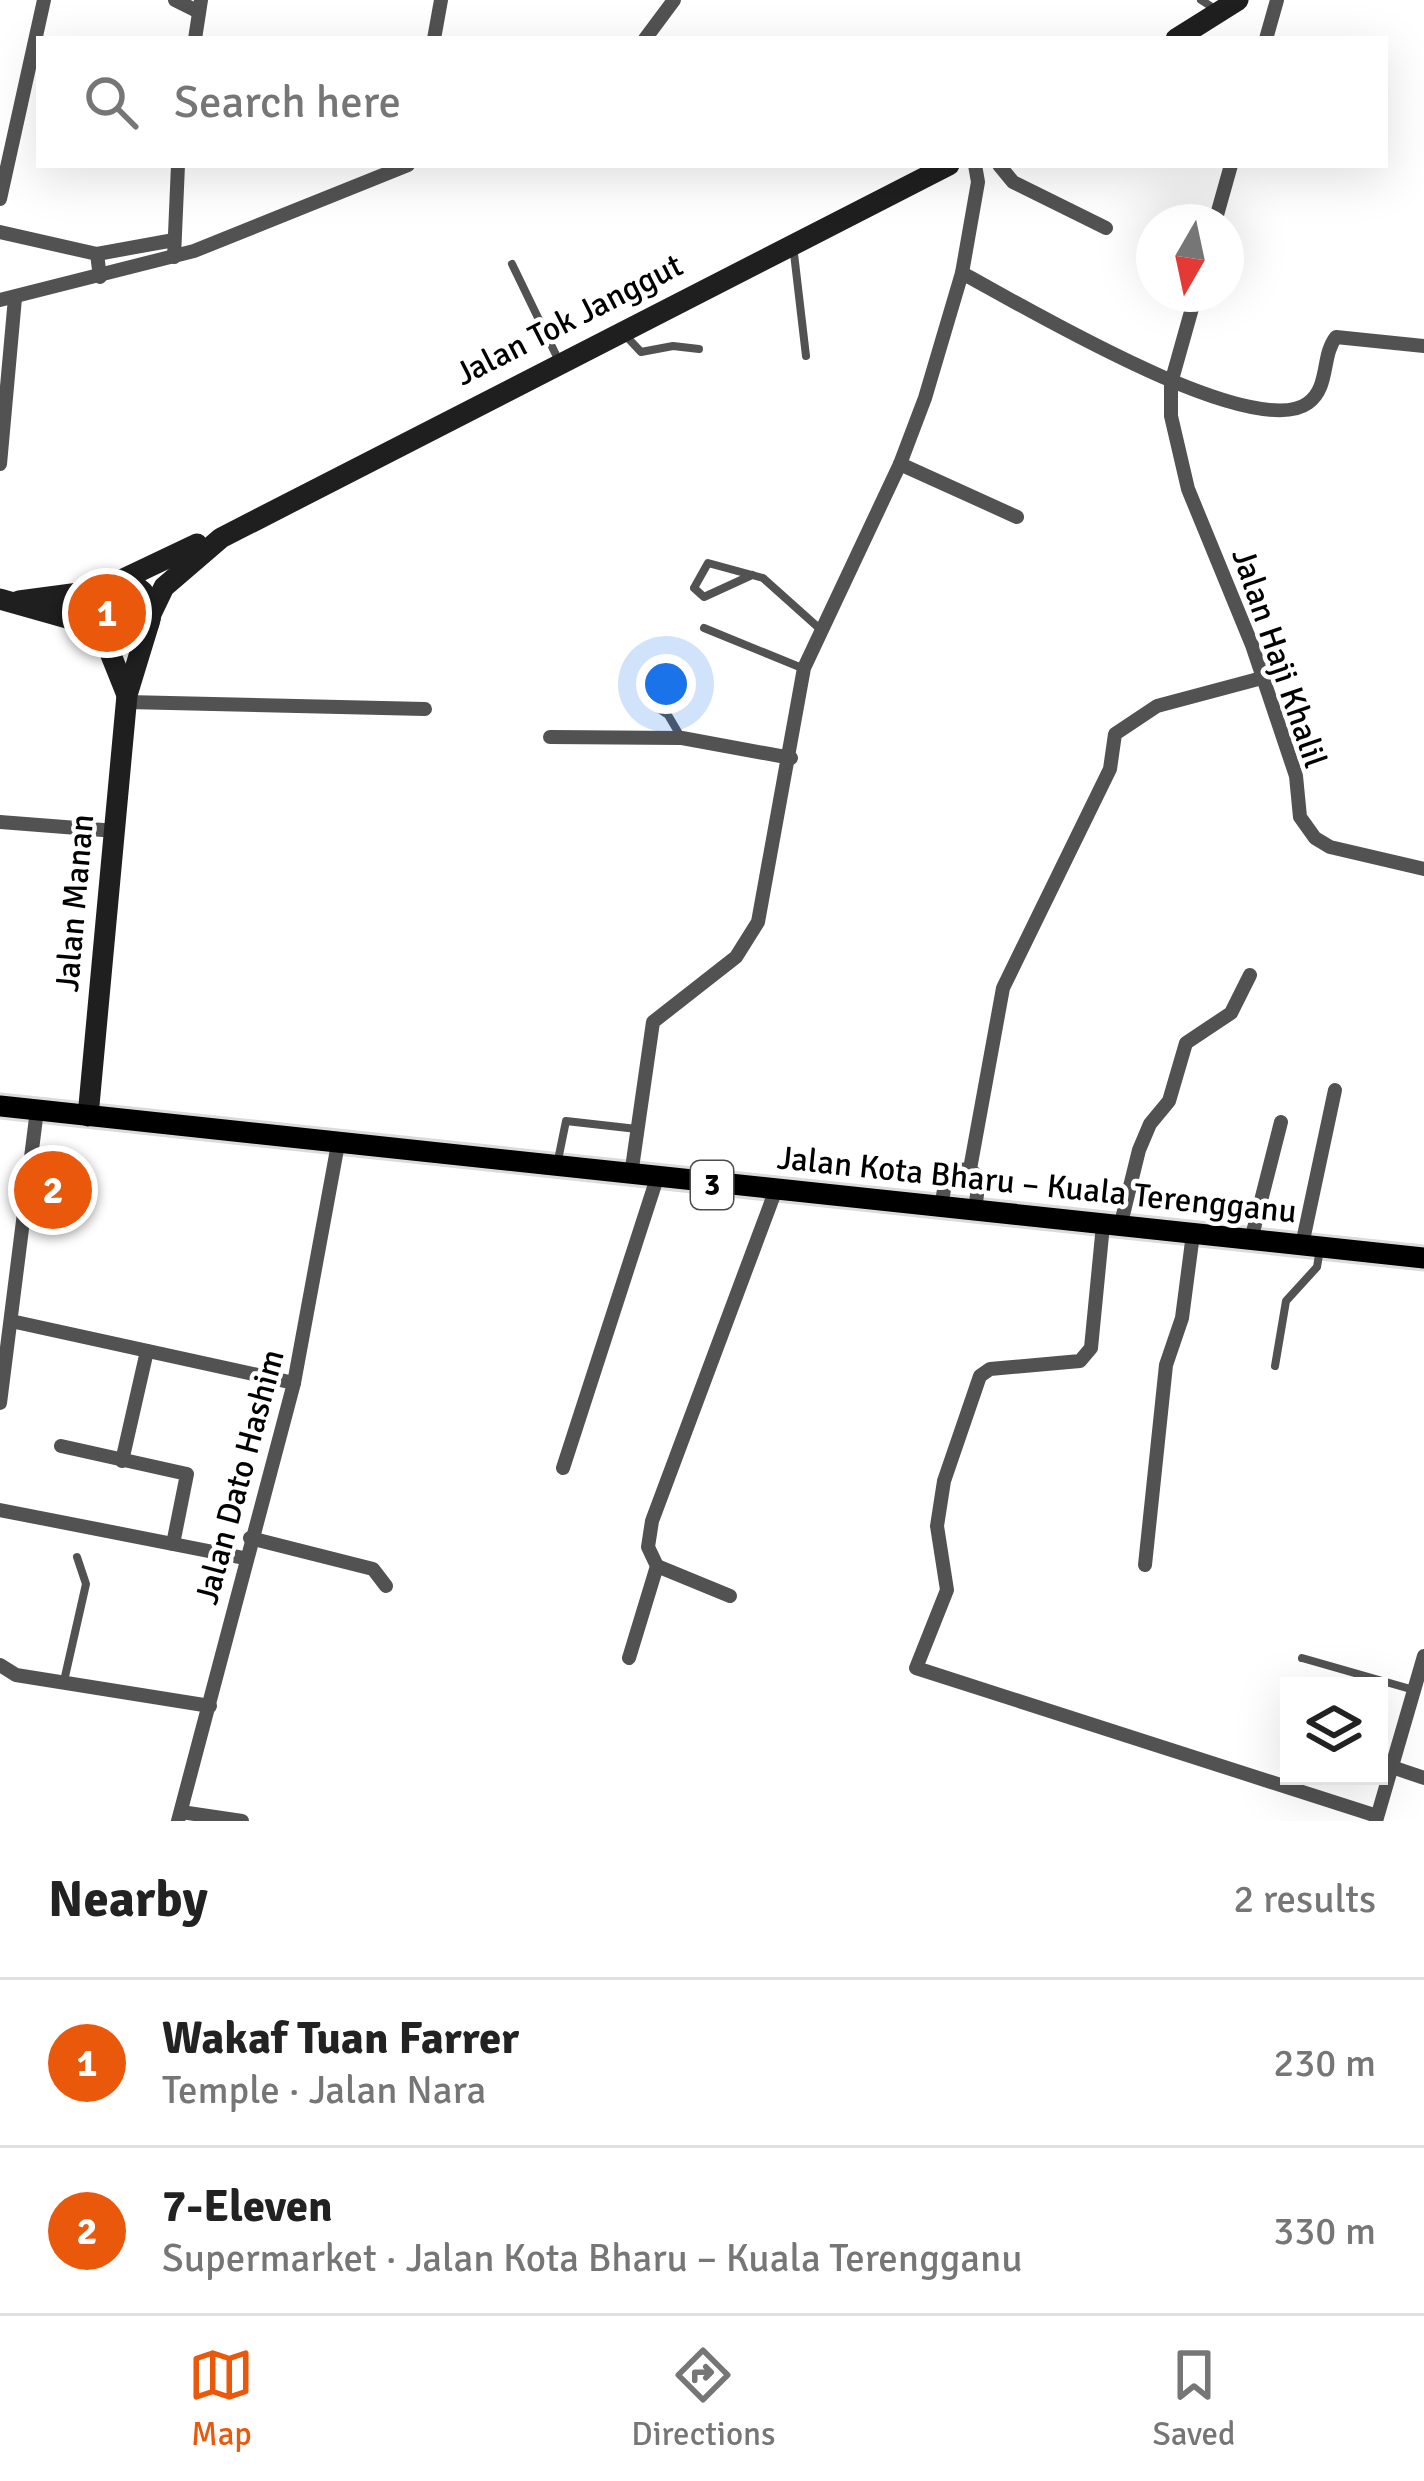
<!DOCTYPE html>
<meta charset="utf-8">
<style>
body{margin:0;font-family:Signika,sans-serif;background:#f6f6f6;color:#222}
.controls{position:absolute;right:36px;bottom:36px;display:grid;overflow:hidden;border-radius:0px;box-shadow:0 12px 48px #0002}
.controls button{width:108px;height:108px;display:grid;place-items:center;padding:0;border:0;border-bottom:3px solid #e0e0e0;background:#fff;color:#222;font:60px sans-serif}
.compass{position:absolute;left:1136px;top:204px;width:108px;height:108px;border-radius:50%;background:#fff;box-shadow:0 12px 48px #0002;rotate:189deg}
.you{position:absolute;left:666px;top:684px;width:42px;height:42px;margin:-30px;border:9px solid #fff;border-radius:50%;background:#1a73e8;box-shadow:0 0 0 18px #1a73e833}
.badge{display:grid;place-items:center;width:78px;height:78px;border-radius:50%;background:#ea580c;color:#fff;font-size:39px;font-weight:700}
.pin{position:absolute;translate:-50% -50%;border:6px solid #fff;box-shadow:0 3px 12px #0006}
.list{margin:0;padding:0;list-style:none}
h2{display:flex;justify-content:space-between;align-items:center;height:156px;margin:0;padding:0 48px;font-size:51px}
h2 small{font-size:39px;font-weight:400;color:#767676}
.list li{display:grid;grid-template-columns:78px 1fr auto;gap:36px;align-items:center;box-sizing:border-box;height:168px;padding:0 48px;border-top:3px solid #e0e0e0}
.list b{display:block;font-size:45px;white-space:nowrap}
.list p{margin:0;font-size:39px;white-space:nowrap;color:#767676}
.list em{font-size:39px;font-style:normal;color:#767676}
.icon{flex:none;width:66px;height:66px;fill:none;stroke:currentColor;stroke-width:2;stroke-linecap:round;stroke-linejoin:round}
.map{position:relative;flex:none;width:1424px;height:1821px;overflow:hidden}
.search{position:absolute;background:#fff;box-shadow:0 12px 48px #0002;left:36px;right:36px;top:36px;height:132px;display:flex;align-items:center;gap:30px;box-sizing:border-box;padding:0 42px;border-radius:0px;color:#767676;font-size:45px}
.sheet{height:492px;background:#fff}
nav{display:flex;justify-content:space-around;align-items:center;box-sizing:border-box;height:168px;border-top:3px solid #e0e0e0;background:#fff;font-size:33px;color:#767676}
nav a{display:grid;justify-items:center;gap:6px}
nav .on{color:#ea580c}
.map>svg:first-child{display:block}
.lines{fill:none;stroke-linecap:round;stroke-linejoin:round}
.primary-casing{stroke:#dbdbdb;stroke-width:27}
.service{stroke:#525252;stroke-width:8}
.minor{stroke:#525252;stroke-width:14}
.secondary{stroke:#1f1f1f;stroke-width:21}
.primary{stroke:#000;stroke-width:21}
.labels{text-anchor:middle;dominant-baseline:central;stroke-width:9;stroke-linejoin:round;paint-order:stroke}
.shield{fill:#fff;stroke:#4c4c4c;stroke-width:3}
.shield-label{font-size:30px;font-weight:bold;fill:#000}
.street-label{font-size:33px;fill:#000;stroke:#fff}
</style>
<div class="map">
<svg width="1424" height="1821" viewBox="0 0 1424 1821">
<rect width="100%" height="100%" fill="#fff"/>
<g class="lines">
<defs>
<polyline id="primary" points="0,1106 1424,1258"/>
</defs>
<use href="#primary" class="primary-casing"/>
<g class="service">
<polyline points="1201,0 1218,11"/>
<polyline points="793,245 806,356"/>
<polyline points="512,264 558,359"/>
<polyline points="626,336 641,352 673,346 699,349"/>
<polyline points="752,575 704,597 694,588 708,563 763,578 820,629"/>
<polyline points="704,628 802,668"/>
<polyline points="650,703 668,715 681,737"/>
<polyline points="558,1160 566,1121 637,1129"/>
<polyline points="1275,1366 1286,1301 1317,1267 1320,1249"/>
<polyline points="1302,1658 1414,1690"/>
<polyline points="64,1681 86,1584 77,1557"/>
</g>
<g class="minor">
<polyline points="175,0 199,12"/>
<polyline points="195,39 201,0"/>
<polyline points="434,39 441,0"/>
<polyline points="645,39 674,0"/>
<polyline points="1266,39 1277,0"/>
<polyline points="999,165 1013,182 1106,228"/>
<polyline points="0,199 44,0"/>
<polyline points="1215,222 1231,165"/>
<polyline points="0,232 97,254 100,277"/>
<polyline points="97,254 174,240"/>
<polyline points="174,257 178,165"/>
<path d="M962 273C1020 304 1253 444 1308 403 1330 387 1321 356 1336 337L1424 346"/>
<polyline points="1196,294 1171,383 1171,416 1188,489 1252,645 1296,776 1300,817 1315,838 1330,847 1424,869"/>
<polyline points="0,300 194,251 408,165"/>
<polyline points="0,464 15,298"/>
<polyline points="900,464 1017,517"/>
<polyline points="127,702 425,709"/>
<polyline points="550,737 682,738 791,758"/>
<polyline points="0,822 116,831"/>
<polyline points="631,1175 653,1022 736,957 758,922 804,668 900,464 925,398 962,273 978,182 975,165"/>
<polyline points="941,1208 947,1171 970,1169"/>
<polyline points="975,1211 979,1178 970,1169 1003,988 1110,769 1115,734 1157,706 1262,678"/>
<polyline points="1103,1225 1091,1348 1080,1361 990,1369 980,1376 944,1481 937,1526 947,1590 916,1668 1377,1816"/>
<polyline points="1120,1227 1139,1150 1150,1124 1169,1101 1186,1043 1231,1013 1250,975"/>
<polyline points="1251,1240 1281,1122"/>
<polyline points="1302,1245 1335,1090"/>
<polyline points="11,1321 294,1383"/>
<polyline points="0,1403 37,1110"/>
<polyline points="61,1446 187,1474 173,1544"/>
<polyline points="122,1461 147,1351"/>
<polyline points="563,1468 657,1178"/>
<polyline points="0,1510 244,1558"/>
<polyline points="250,1538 373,1569 386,1586"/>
<polyline points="1145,1565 1166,1365 1182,1318 1193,1234"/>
<polyline points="657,1566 730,1596"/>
<polyline points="629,1658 657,1566 648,1547 652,1521 775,1192"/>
<polyline points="0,1665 16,1675 210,1706"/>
<polyline points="1392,1767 1424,1778"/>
<polyline points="181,1812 242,1821"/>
<polyline points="178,1821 294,1383 338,1144"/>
<polyline points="1376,1821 1424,1656"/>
</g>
<g class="secondary">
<polyline points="1176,39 1238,0"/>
<polyline points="117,582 197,544"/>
<circle cx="122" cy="612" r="29"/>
<polyline points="0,599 95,626"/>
<polyline points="19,601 102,590"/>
<polyline points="151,614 164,587 221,538 949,165"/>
<polyline points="103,635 127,695"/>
<polyline points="88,1116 127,695 149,623"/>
</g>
<use href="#primary" class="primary"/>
</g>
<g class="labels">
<rect class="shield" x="691" y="1161" width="42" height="48" rx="9"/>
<g class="shield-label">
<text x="712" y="1185">3</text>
</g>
<g class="street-label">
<text transform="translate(569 320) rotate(-27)">Jalan Tok Janggut</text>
<text transform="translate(1279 658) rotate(71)">Jalan Haji Khalil</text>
<text transform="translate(75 903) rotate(-85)">Jalan Manan</text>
<text transform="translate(1037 1185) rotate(6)">Jalan Kota Bharu – Kuala Terengganu</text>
<text transform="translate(240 1477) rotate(-75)">Jalan Dato Hashim</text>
</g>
</g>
</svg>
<div class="controls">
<button><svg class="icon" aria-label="layers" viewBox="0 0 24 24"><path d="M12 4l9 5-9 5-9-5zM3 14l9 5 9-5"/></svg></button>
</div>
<svg class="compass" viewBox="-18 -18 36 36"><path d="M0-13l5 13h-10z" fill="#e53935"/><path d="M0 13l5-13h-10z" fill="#767676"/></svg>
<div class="you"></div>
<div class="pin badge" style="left:107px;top:613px">1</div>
<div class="pin badge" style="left:53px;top:1190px">2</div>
<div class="search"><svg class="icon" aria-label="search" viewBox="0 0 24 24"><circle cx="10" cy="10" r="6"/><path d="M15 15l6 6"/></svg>Search here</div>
</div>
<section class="sheet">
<h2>Nearby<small>2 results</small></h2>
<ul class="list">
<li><span class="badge">1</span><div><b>Wakaf Tuan Farrer</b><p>Temple · Jalan Nara</p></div><em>230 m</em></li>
<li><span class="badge">2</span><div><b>7-Eleven</b><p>Supermarket · Jalan Kota Bharu – Kuala Terengganu</p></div><em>330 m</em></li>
</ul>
</section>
<nav>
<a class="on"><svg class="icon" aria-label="map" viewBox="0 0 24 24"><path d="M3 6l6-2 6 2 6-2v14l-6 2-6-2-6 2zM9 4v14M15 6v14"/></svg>Map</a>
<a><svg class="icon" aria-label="directions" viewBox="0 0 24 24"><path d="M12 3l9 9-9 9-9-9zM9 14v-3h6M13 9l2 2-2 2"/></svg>Directions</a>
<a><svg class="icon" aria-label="saved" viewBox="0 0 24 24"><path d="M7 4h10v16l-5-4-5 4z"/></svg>Saved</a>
</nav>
